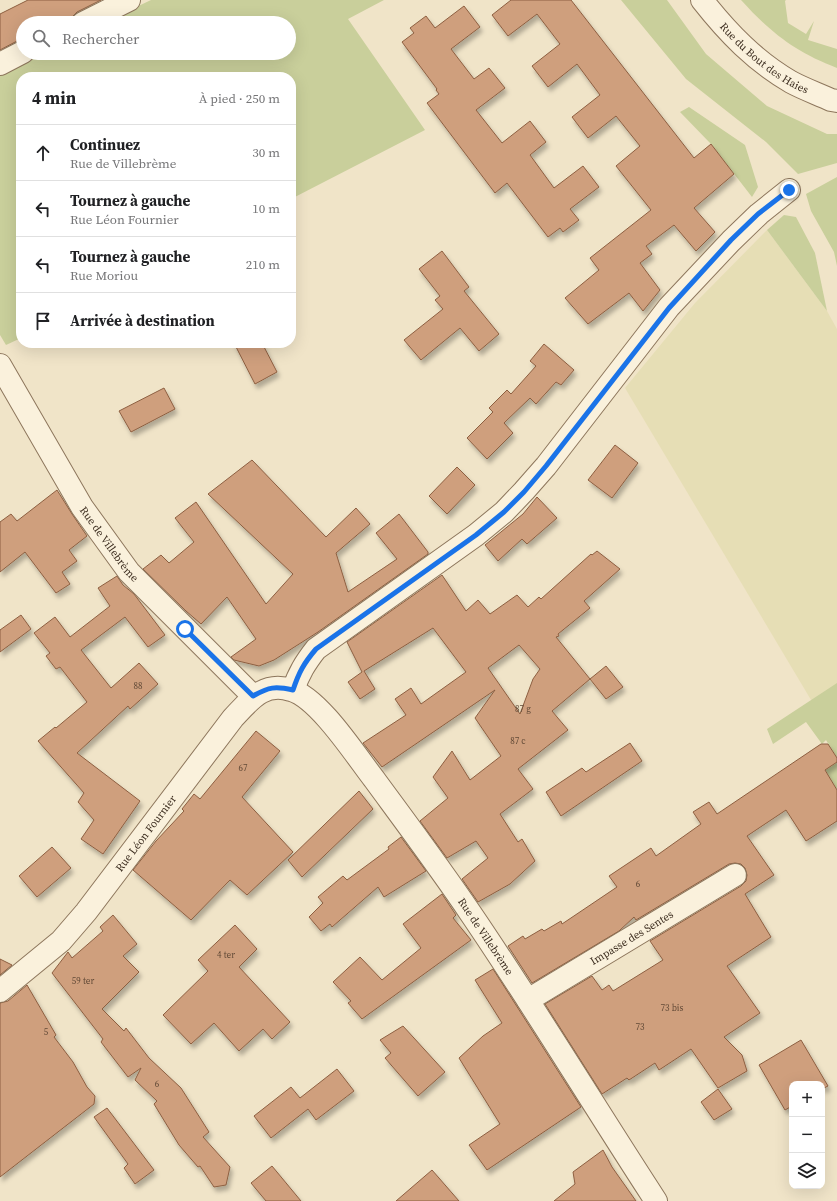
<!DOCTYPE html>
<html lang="fr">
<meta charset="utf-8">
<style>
body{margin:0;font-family:"Source Serif 4",serif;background:#f6f6f6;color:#202124}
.controls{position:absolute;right:12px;bottom:12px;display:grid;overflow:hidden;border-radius:8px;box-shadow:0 4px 16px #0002}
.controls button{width:36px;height:36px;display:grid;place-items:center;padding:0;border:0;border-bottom:1px solid #e0e0e0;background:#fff;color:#202124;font:20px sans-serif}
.stop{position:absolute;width:12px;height:12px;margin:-9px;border:3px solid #1a73e8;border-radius:50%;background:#fff}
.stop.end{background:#1a73e8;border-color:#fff;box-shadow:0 1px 4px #0008}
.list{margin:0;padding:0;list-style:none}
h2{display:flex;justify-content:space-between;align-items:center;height:52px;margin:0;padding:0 16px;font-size:17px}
h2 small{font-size:13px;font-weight:400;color:#757577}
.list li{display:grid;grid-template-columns:26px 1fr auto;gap:12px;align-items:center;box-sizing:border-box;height:56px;padding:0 16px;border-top:1px solid #e0e0e0}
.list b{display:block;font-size:15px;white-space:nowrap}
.list p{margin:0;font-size:13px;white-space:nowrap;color:#757577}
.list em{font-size:13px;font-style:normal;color:#757577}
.icon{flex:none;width:22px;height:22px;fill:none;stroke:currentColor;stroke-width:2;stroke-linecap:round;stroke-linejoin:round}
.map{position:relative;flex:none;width:837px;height:1201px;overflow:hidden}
.search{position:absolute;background:#fff;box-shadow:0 4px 16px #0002;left:16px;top:16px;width:280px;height:44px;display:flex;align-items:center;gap:10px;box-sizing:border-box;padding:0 14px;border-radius:22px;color:#757577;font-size:15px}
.panel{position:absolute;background:#fff;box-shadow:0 4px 16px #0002;left:16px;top:72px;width:280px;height:276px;border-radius:16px}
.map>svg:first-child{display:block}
.farmland{fill:#e6deb5}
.green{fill:#c9cf9b}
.building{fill:#cf9f7d;stroke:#8d5f41;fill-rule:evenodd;filter:url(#shadow)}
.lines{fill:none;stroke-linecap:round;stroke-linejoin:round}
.minor-casing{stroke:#8d765c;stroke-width:24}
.minor{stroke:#faf1dc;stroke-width:22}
.route{stroke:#1a73e8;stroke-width:5}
.labels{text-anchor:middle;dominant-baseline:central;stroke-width:3;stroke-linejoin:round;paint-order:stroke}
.number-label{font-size:9px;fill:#624a37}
.street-label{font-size:11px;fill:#3d2e20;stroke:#f7eed8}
</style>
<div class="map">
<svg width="837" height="1201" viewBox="0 0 837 1201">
<defs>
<filter id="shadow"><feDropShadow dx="2.5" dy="4.5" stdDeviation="2" flood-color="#0004"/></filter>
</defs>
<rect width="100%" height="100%" fill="#f0e4c8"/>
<polygon class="farmland" points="767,230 827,311 837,329 837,697 817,710 625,388 695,303"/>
<g class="green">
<polygon points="151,0 384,0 348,19 425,130 291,199 291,77 21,77 21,338 6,345 0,335 0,73 41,53 289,53 289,23 103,23"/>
<polygon points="621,0 667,0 706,54 767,106 827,134 837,134 837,163 798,174 766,142 686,79"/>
<path d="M741 0H786L785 1 788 23 806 34 814 21 808 40 837 49V68C795 52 771 33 741 0Z"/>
<polygon points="689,107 745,145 758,187 752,197 711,144 680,112"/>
<polygon points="837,177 837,266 834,252 811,211 806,194"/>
<polygon points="784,215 796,217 815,253 827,311 767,230"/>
<polygon points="837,683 837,758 826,740 822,744 806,722 773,744 767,729"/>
<polygon points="837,762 837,790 825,770"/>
</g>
<g class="building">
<polygon points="28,0 101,0 77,12 73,16 71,19 64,23 23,23 23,40 17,41 0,50 0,14"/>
<polygon points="511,0 571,0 694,158 711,144 734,174 694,208 715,232 696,251 674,225 646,246 652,254 640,263 660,290 643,311 629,293 588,324 565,298 599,270 590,258 651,210 616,166 640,146 616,116 588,138 572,117 600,95 577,64 548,87 532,66 560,44 537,14 508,36 492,15"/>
<polygon points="464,6 480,27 451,49 474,79 489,68 505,88 476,110 502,143 530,121 546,142 530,155 554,188 583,166 599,187 570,209 579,220 563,232 560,228 548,237 507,183 495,193 427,103 439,94 436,90 437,89 402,42 414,33 410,28 426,16 435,28"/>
<polygon points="442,251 469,287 464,291 499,334 479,351 460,328 421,360 404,340 443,309 435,300 440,296 419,269"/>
<polygon points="234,343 262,343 277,372 255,384"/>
<polygon points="544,344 574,370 561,385 556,382 536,404 530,398 504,423 513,433 487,459 467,438 493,412 489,408 507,390 511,394 536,366 530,361"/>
<polygon points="164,388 175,409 131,432 119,411"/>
<polygon points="615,445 638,463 612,498 588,480"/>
<polygon points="252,460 326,537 356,508 370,524 336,553 348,592 397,559 376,533 399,514 428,552 428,554 318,632 274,660 259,666 234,660 231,657 256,639 227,597 201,624 186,611 143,569 161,555 169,563 194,542 175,518 196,502 266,604 293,574 208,494"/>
<polygon points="457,467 475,485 447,514 429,496"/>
<polygon points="57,490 72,514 87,536 69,550 77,561 62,572 70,584 56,593 25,552 0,572 0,522 11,514 17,521"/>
<polygon points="537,497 557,518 527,544 522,539 498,561 485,545 523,514"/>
<path d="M597 551 620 569 584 601 590 608 558 634 559 636 556 637 590 679 552 711 568 730 518 769 533 789 500 814 518 842 522 839 535 861 510 884 478 902 462 879 488 858 476 841 447 858 420 821 448 798 433 777 452 751 470 780 501 756 475 718 495 690 382 767 363 743 406 715 395 699 411 688 421 704 466 672 433 628 364 671 375 689 360 699 348 682 362 672 347 642 442 575 466 611 478 600 490 614 517 595 528 607 539 597 541 599 591 554 592 555ZM519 645 540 669 533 679 520 714 488 668Z"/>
<polygon points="117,576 123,585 134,594 165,635 148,647 125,617 81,650 111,688 139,663 158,684 130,709 128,706 77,753 140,801 103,854 81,839 94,820 78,802 84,793 38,741 55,727 56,728 87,702 60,667 56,669 46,656 50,653 34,633 55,617 70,637 110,606 98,588"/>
<polygon points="21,615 31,629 0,652 0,630"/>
<polygon points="606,666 623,687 606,699 590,679"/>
<polygon points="256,731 280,751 242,797 293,852 247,895 230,880 191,920 133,870 156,841 184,811 182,809 194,794 200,799"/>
<polygon points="630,743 642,761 561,816 546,792 582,768 586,772"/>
<polygon points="821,744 828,744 837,758 837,762 825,770 837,790 837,821 806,841 786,810 747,836 774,875 745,894 771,937 727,966 760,1013 724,1037 742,1055 747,1071 718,1088 691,1049 659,1070 655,1063 629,1080 627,1078 602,1094 545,1004 592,976 602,990 609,985 613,991 663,960 650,941 741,886 746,881 747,875 745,868 741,864 735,863 729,864 636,920 634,917 619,931 532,983 508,946 523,936 525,939 542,929 544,931 561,921 562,924 617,887 609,876 651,848 656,856 701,824 693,812 709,802 717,814"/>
<polygon points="359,791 373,809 302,877 288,860"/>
<polygon points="401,837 426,871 384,897 378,887 332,927 330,924 321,931 309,917 323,903 318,897 343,876 347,880 389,849 388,847"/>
<polygon points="52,847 71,868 37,897 19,876"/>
<polygon points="442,894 456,915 453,918 471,940 362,1019 348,1003 351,1001 333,982 360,957 382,980 421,948 403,924"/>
<polygon points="113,915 137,944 123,956 139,972 102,1009 124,1031 126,1028 149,1058 181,1088 209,1132 203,1137 230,1167 226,1185 214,1187 200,1166 198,1167 179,1145 154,1104 157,1101 135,1080 141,1068 128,1077 101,1042 103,1039 52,973 68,952 72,958 103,931 100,927"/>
<polygon points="235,925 257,949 239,967 290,1022 272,1039 263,1029 239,1051 214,1023 191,1044 163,1015 208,971 198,960"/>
<polygon points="0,959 12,965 0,975"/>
<polygon points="493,969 581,1107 487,1170 469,1145 500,1124 459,1058 483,1036 502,1023 475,980"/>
<polygon points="27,985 56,1035 54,1037 73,1062 87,1087 95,1096 94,1104 0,1177 0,1003 8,1001"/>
<polygon points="403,1026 445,1072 418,1096 385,1058 391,1053 380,1040"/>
<polygon points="801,1040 828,1086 822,1089 822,1084 792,1084 792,1106 785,1110 759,1065"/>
<polygon points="337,1069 354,1091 316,1120 308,1109 271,1138 254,1116 291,1087 300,1098"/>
<polygon points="718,1089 732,1109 714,1120 701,1102"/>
<polygon points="107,1108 154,1170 135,1184 124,1168 128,1164 94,1117"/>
<polygon points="603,1150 612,1167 636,1201 554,1201 575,1184 573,1172"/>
<polygon points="272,1166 301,1201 266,1201 251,1183"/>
<polygon points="432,1170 459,1201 396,1201"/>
</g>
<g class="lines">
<defs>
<g id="minor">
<path id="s1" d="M702 0C728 33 755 61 791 82 804 89 818 94 831 100L837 101"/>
<polyline points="83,23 129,0"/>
<polyline points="0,64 23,52"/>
<path id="s2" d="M0 365 82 507 129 572 253 696"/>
<path d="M293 690C299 673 305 663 316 649L476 535 504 512 524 491 546 466 669 307 731 241 759 214 789 190"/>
<path id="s3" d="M0 991 61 941 86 912 233 718C250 700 264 681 291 690 319 698 356 756 374 779 407 824 440 868 471 914 535 1008 594 1106 656 1201"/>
<path id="s4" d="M528 1000 735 875"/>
</g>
</defs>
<use href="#minor" class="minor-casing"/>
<use href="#minor" class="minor"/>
</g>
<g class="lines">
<path class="route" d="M185 629 253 696C269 687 275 686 293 690 299 672 304 663 316 649L476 535 504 512 524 492 546 466 669 308 731 240 758 214 789 190"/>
</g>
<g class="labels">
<g class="number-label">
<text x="138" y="686">88</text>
<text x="523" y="709">87 g</text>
<text x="518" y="741">87 c</text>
<text x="243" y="768">67</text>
<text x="638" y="884">6</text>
<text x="226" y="955">4 ter</text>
<text x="83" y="981">59 ter</text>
<text x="672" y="1008">73 bis</text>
<text x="640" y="1027">73</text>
<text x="46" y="1032">5</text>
<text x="157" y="1084">6</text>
</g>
<g class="street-label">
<text stroke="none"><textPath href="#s1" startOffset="86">Rue du Bout des Haies</textPath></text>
<text stroke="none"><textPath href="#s2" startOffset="210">Rue de Villebrème</textPath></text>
<text stroke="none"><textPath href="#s3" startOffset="216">Rue Léon Fournier</textPath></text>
<text stroke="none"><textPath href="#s3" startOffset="746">Rue de Villebrème</textPath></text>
<text stroke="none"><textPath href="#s4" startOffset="121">Impasse des Sentes</textPath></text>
</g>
</g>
</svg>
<div class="controls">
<button>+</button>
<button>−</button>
<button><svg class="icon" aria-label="layers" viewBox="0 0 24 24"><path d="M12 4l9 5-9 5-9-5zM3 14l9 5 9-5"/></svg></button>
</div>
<div class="stop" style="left:185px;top:629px"></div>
<div class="stop end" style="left:789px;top:190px"></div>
<div class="search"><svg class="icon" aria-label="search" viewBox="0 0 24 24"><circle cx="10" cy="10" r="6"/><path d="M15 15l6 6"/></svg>Rechercher</div>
<section class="panel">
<h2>4 min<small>À pied · 250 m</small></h2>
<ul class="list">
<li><svg class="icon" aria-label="ahead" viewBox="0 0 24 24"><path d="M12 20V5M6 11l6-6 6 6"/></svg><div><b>Continuez</b><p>Rue de Villebrème</p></div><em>30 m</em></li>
<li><svg class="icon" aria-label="left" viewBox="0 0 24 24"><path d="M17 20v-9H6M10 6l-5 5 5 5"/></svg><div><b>Tournez à gauche</b><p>Rue Léon Fournier</p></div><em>10 m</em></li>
<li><svg class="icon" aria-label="left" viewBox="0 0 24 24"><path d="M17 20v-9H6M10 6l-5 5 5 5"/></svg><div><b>Tournez à gauche</b><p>Rue Moriou</p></div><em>210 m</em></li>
<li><svg class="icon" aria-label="arrive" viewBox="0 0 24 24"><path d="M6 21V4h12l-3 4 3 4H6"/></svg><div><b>Arrivée à destination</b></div></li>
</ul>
</section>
</div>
